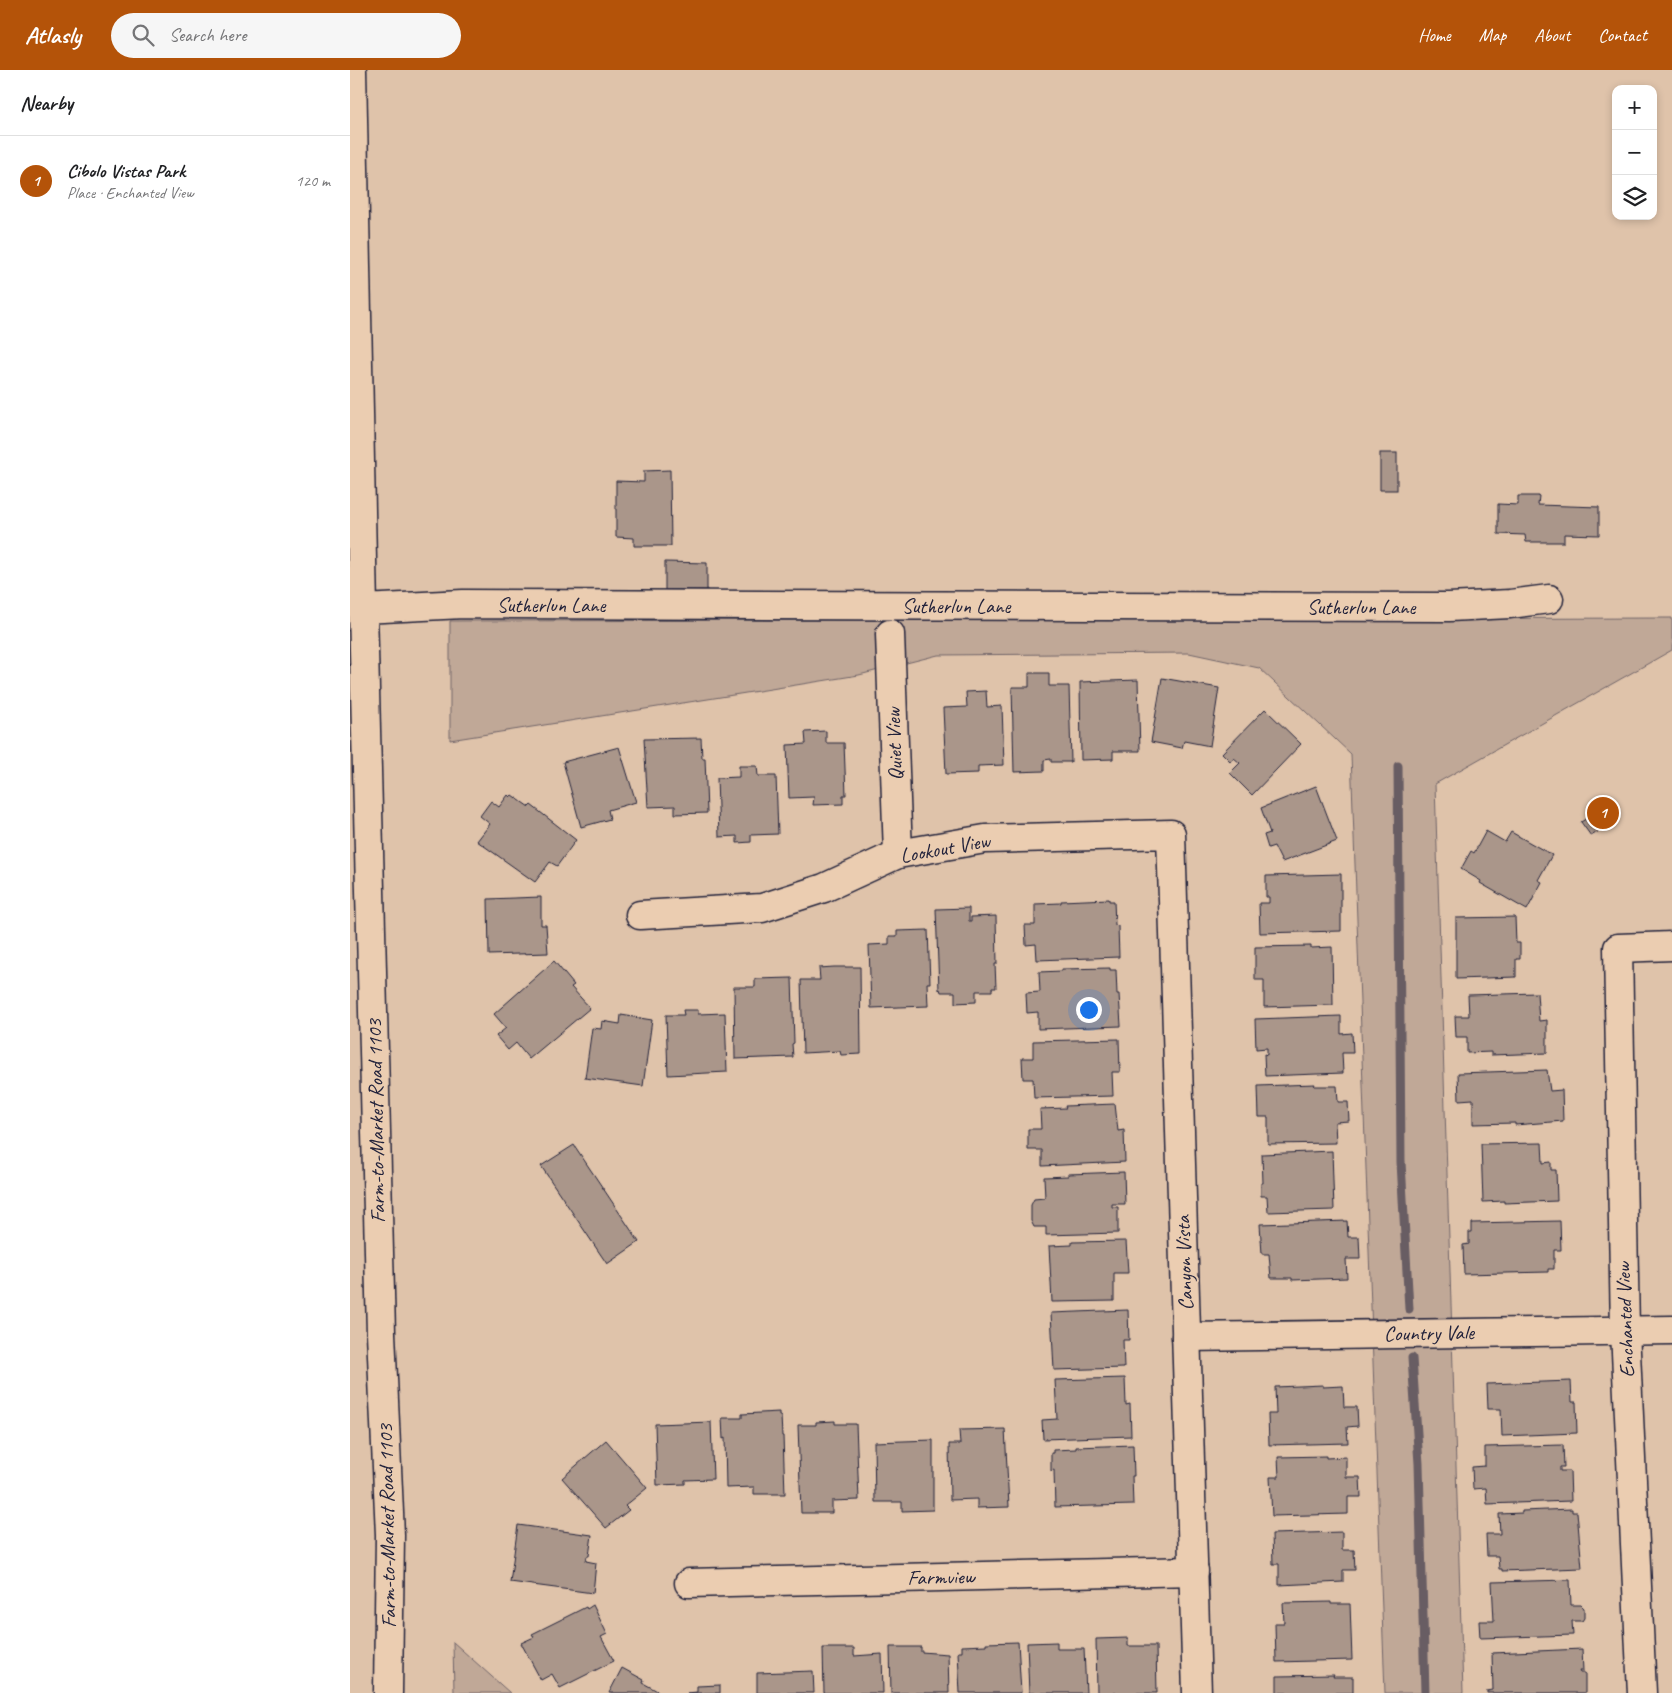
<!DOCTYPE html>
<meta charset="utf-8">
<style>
body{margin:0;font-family:Caveat,sans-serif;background:#f6f6f6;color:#202124}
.controls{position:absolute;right:15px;top:15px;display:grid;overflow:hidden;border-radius:10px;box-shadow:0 2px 8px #0003}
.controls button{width:45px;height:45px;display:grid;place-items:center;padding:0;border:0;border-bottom:1px solid #e0e0e0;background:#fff;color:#202124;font:25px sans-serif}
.you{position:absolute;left:738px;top:939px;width:18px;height:18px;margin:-12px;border:4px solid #fff;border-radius:50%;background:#1a73e8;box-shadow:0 0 0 8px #1a73e833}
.badge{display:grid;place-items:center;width:32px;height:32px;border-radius:50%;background:#b45309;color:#fff;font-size:16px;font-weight:700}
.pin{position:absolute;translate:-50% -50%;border:2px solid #fff;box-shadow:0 1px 5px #0006}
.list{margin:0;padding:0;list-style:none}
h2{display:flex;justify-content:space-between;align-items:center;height:65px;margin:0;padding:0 20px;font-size:21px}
h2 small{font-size:16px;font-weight:400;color:#757577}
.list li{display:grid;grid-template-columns:32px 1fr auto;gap:15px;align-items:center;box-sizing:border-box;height:90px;padding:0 20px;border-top:1px solid #e0e0e0}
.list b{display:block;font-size:19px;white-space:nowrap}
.list p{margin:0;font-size:16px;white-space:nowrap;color:#757577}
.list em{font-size:16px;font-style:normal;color:#757577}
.icon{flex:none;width:28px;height:28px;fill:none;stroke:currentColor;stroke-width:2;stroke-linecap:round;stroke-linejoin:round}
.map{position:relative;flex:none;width:1322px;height:1623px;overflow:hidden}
header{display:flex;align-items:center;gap:30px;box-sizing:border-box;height:70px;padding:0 25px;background:#b45309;color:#fff}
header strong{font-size:24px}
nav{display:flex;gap:28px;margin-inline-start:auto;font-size:18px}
.search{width:350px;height:45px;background:#f6f6f6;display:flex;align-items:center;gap:12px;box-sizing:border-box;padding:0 18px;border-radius:28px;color:#757577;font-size:19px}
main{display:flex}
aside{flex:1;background:#fff}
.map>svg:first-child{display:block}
.green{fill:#c0a897;stroke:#716569}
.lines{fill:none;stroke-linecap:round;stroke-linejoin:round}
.stream{stroke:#685d64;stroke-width:9}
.building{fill:#aa968a;stroke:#22223b}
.minor-casing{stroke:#22223b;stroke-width:31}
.major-casing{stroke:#22223b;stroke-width:31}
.minor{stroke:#ebcdb1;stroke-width:28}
.major{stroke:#ebcdb1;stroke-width:28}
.labels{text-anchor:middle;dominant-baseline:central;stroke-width:4;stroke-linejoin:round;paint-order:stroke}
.street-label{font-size:21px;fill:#22223b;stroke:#ebcdb1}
</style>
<header>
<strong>Atlasly</strong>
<div class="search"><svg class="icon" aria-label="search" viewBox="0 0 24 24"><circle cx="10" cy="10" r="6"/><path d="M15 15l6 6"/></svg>Search here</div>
<nav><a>Home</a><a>Map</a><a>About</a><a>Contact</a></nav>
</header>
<main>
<aside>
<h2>Nearby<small></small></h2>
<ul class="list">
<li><span class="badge">1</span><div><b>Cibolo Vistas Park</b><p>Place · Enchanted View</p></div><em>120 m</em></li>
</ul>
</aside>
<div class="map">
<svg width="1322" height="1623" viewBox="0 0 1322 1623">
<rect width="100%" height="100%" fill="#dfc3aa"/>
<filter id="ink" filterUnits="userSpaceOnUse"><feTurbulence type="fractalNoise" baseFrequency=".02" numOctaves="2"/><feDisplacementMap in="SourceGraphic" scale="10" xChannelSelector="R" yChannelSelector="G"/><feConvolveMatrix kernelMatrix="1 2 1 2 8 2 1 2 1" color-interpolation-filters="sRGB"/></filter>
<g filter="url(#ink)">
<g class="green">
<polygon points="1322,548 1322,580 1085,714 1113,1623 1035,1623 1001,684 909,598 839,583 588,585 509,605 100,670 100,551"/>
<polygon points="103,1572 160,1623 104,1623"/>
</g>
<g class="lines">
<g class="stream">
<polyline points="1048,696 1051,1092 1059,1239"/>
<polyline points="1062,1288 1069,1394 1075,1623"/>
</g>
</g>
<g class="building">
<rect x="1030" y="383" width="17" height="37"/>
<polygon points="320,400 321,476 284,476 284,468 266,467 266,411 294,412 294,401"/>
<polygon points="1168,426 1189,426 1188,435 1249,437 1249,465 1214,464 1214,472 1176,472 1175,465 1148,464 1148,434 1168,435"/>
<polygon points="315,492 357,493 357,520 315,520"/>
<polygon points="679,603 699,603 699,616 719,616 721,692 701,692 701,689 694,690 694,701 664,702 662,617 679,617"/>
<polygon points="812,608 869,618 860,676 834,671 832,678 801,672"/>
<polygon points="788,610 790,681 763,681 763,689 731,690 730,612"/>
<polygon points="636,621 637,637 652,636 654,695 628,696 628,703 596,704 593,638 617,637 616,622"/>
<polygon points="915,639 951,674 902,725 880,703 890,693 884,688 880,691 872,683"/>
<polygon points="476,661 476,673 494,673 496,725 493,725 493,734 463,735 464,727 439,728 437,675 456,674 455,662"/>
<polygon points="351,668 352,688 355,688 357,743 325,744 325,736 298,737 294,669"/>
<polygon points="269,677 286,732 258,740 260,749 231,757 213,692"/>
<polygon points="389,696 407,696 408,706 426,706 428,764 401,765 401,772 387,773 387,766 369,767 367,708 389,707"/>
<polygon points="966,716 987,771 932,792 924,776 918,778 914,765 920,763 911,738"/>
<polygon points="158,725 160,727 162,725 179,737 181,735 226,770 207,796 200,792 185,812 127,771 140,754 130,746 141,731 149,737"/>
<polygon points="1256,736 1266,751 1241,766 1231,752"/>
<polygon points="1136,761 1155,772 1161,762 1202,785 1188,810 1192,812 1177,840 1130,813 1131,811 1111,799 1121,781 1124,783"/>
<polygon points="991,804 991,861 910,863 909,833 919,833 919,827 916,827 916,806"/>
<polygon points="191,827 191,855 196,855 198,883 139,885 138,829"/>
<polygon points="759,829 759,831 764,831 765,855 768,856 769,887 687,890 686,874 676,875 675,855 685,855 685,834 711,833 711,831"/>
<polygon points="619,838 619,851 621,851 621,847 646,846 647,894 645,894 646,918 642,918 642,921 626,921 626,932 605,933 605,922 591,922 590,919 589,920 586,839"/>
<polygon points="1165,847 1166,873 1170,873 1170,889 1166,889 1166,907 1106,909 1106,848"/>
<polygon points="578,860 580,913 577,913 578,936 521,938 519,875 539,874 539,866 547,866 547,861"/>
<polygon points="961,876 961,878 982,877 983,935 914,937 914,910 905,910 905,877"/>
<polygon points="204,891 224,915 221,917 240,938 179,989 166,973 158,980 146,966 156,958 144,944"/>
<polygon points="484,897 510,897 511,984 491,985 490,981 453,983 451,910 470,910 469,898"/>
<polygon points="760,898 760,900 766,900 767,924 769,924 771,956 688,959 688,942 677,943 676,923 690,922 689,902 712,901 712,899"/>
<polygon points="442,908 444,973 442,974 443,987 385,989 384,917 405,917 405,909"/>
<polygon points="1187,923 1189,951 1197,950 1197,983 1141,985 1141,982 1117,983 1117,967 1106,967 1105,946 1119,946 1118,925"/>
<polygon points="333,940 348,940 348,944 375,943 377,1002 318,1005 316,945 334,945"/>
<polygon points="271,945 302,950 293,1016 235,1008 242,958 251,959 252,951 270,954"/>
<polygon points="991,946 991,964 1002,963 1003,983 992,983 993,1003 915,1006 914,984 917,985 917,978 906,979 905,949"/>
<polygon points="769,969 770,1002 762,1002 763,1026 684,1028 683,1009 673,1009 672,988 683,988 683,971"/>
<polygon points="1197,1000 1200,1021 1212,1020 1213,1051 1165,1055 1165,1053 1123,1054 1123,1029 1109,1030 1108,1003"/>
<polygon points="965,1014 964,1016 987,1016 988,1032 998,1032 999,1051 985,1052 986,1073 918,1074 918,1047 909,1047 908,1016"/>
<polygon points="765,1034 768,1061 774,1060 775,1092 692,1096 692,1080 678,1080 678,1059 691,1059 690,1039 716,1038 715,1036"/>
<polygon points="1192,1073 1193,1093 1201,1092 1201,1100 1206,1100 1207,1131 1154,1133 1154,1131 1133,1132 1131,1074"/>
<polygon points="224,1075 289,1172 257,1194 191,1096"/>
<polygon points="982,1081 984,1140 918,1142 917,1126 911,1126 911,1113 913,1113 912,1084"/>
<polygon points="774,1102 775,1134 762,1134 762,1137 768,1137 768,1163 696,1165 696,1157 684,1157 681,1151 681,1135 684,1129 695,1128 694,1107 718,1106 718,1104"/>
<polygon points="997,1151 998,1167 1009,1167 1010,1189 996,1189 997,1208 942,1210 942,1208 921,1208 919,1184 912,1184 910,1154"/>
<polygon points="1210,1151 1211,1180 1204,1180 1204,1199 1198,1199 1198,1202 1114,1204 1113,1175 1119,1174 1119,1162 1122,1162 1122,1153"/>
<polygon points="776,1171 778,1203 764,1203 764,1231 702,1232 699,1176 722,1175 722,1172"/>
<polygon points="778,1240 779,1270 773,1270 774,1298 704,1300 701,1243"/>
<polygon points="775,1308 776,1335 780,1334 781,1366 693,1369 692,1350 707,1349 705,1310"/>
<polygon points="1221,1311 1222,1332 1226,1332 1227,1363 1152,1366 1151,1339 1138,1339 1137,1314"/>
<polygon points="973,1315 973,1317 993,1316 994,1337 1007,1337 1008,1356 997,1357 998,1373 919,1375 918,1344 926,1344 925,1317"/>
<polygon points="429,1342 429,1346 431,1346 432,1366 433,1366 435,1424 404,1424 404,1417 376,1418 375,1368 373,1369 372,1348 392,1348 392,1344"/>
<polygon points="485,1351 485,1354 506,1354 509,1430 482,1431 482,1443 451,1443 448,1355 466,1355 466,1352"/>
<polygon points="361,1352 363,1409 335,1410 335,1414 307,1415 305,1354"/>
<polygon points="655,1359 659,1437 627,1438 627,1429 600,1430 599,1374 610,1374 609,1360"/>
<polygon points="256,1370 297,1418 275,1436 279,1440 256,1458 212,1408"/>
<polygon points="583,1370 583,1440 552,1441 552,1432 525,1432 524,1372"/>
<polygon points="783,1375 784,1406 782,1406 783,1435 705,1437 704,1400 701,1401 701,1383 703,1383 703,1380 726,1379 726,1377"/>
<polygon points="1213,1375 1214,1397 1210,1397 1210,1401 1220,1401 1221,1431 1137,1434 1136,1418 1123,1419 1122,1397 1135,1396 1135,1377"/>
<polygon points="976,1386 976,1388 996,1387 996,1407 1010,1407 1011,1427 998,1427 998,1444 922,1446 920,1407 929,1407 928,1387"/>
<polygon points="1222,1439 1222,1442 1227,1442 1232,1498 1152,1501 1152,1499 1149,1499 1148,1486 1137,1486 1136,1464 1150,1464 1149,1444 1172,1443 1172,1441"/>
<polygon points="168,1455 242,1465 239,1486 237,1486 236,1491 246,1493 243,1523 160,1512"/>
<polygon points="992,1462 992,1480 1004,1480 1005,1500 993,1500 993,1512 929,1515 929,1494 923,1494 922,1464"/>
<polygon points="1220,1510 1221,1535 1231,1535 1234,1538 1234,1548 1232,1551 1222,1551 1223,1565 1130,1568 1129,1551 1144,1551 1142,1512"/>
<polygon points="981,1532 981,1534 1000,1534 1002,1590 926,1592 925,1553 934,1553 933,1533"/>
<polygon points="243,1535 257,1564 251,1567 264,1591 210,1618 202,1604 191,1610 171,1573 184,1567 182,1564 236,1537 237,1539"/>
<polygon points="778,1568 778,1576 806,1576 807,1623 747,1623 746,1569"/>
<polygon points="668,1572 671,1623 610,1623 608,1582 612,1582 612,1576 636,1575 636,1573"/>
<polygon points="707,1572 707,1579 734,1579 736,1623 679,1623 677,1573"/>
<polygon points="540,1577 571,1577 571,1582 598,1584 599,1623 541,1623"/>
<polygon points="473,1578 504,1578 504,1586 532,1584 533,1623 474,1623"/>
<polygon points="1232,1579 1233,1601 1229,1601 1230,1603 1235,1603 1235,1623 1137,1623 1137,1621 1143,1620 1142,1583"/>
<polygon points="272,1598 294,1610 293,1613 311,1623 259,1623"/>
<polygon points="463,1601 464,1623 407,1623 407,1603"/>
<polygon points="984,1605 983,1607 1003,1607 1003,1623 927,1623 927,1606"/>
<polygon points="370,1615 370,1623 337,1623 347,1622 347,1616"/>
</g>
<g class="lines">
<defs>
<g id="minor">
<polyline points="13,539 113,534 1099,537 1160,534 1199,529"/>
<polyline points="540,564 548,784"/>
<polyline points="290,845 412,838 474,818 548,784 635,769 821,764 847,1623"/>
<polyline points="836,1267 1322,1260"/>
<polyline points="339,1513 844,1501"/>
<polyline points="1292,1623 1275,1261 1268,878 1322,876"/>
</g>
<polyline id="major" points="2,0 13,539 31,1263 40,1465 38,1623"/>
</defs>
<use href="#minor" class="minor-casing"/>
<use href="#major" class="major-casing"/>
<use href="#minor" class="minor"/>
<use href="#major" class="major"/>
</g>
</g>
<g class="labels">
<g class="street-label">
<text x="201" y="535">Sutherlun Lane</text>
<text x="606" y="536">Sutherlun Lane</text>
<text x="1011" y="537">Sutherlun Lane</text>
<text transform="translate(544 674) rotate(-92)">Quiet View</text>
<text transform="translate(595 778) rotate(-10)">Lookout View</text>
<text transform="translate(26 1051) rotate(-91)">Farm-to-Market Road 1103</text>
<text transform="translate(834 1193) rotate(-92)">Canyon Vista</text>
<text transform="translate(1275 1250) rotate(-92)">Enchanted View</text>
<text transform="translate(1079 1263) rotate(-1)">Country Vale</text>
<text transform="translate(37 1456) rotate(-91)">Farm-to-Market Road 1103</text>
<text transform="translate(591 1507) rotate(-1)">Farmview</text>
</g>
</g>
</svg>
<div class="controls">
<button>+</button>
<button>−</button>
<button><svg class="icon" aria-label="layers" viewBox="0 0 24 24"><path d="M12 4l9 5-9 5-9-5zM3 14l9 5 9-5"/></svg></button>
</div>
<div class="you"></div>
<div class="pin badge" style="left:1253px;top:743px">1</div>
</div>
</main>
